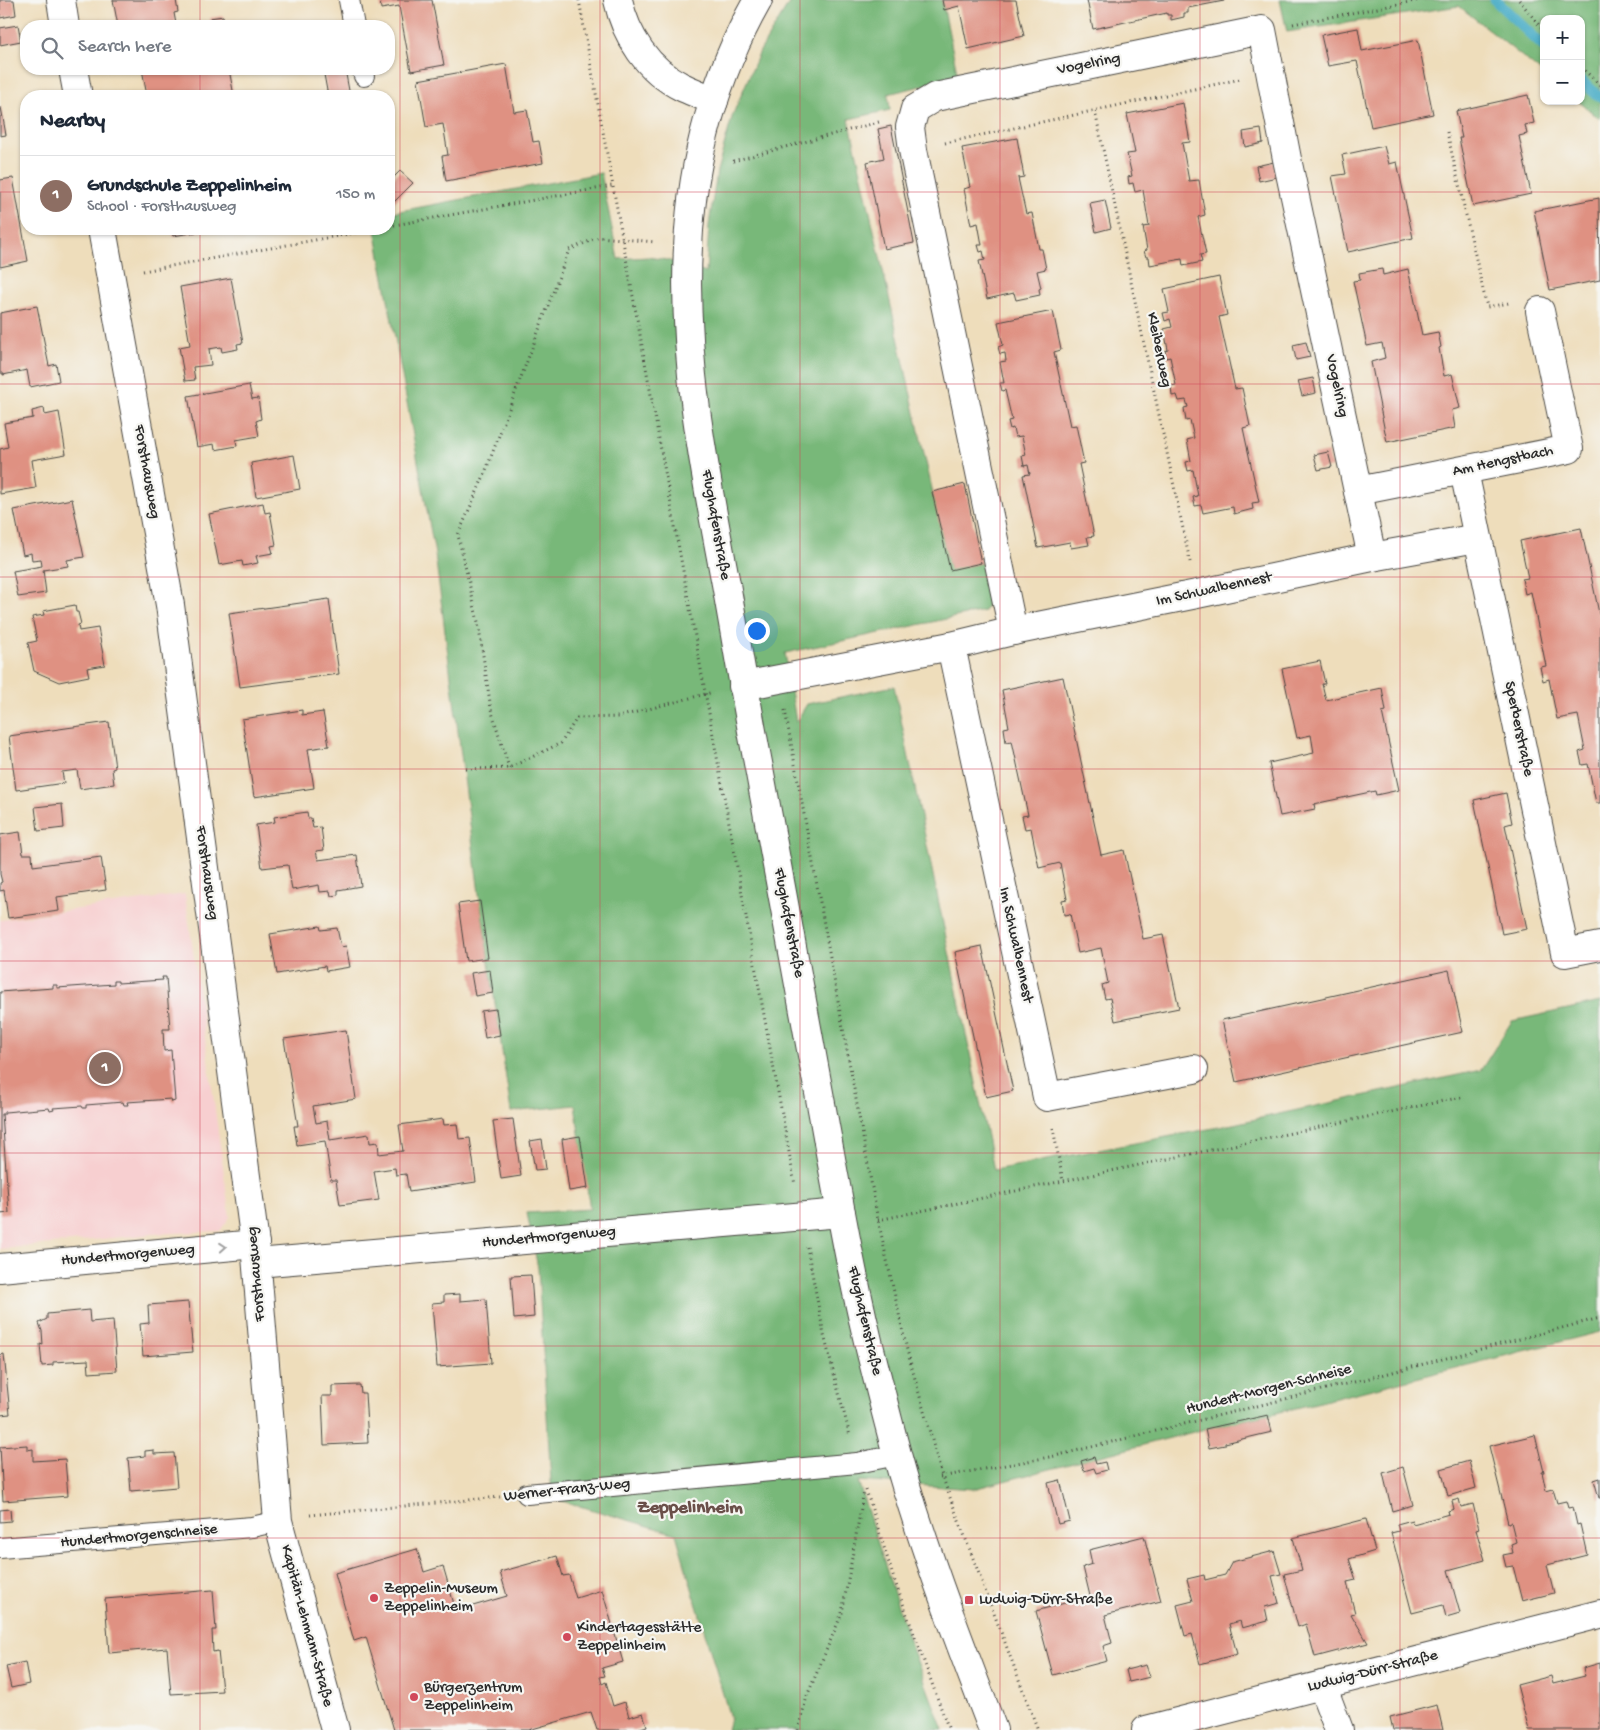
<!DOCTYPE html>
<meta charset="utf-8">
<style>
body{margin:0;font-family:"Gochi Hand",sans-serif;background:#f2f2f3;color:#1f2937}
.controls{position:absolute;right:15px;top:15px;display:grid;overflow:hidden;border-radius:10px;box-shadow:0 1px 4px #0004}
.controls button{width:45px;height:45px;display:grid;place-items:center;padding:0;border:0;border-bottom:1px solid #e0e1e3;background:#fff;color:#1f2937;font:25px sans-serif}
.you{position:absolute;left:756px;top:630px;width:18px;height:18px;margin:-12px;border:4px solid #fff;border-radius:50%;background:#1a73e8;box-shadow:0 0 0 8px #1a73e833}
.badge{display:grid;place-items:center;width:32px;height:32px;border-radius:50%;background:#0f766e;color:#fff;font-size:16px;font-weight:700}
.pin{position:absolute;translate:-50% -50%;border:2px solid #fff;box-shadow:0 1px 5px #0006}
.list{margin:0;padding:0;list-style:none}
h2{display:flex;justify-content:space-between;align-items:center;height:65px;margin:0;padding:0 20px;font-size:21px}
h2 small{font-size:16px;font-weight:400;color:#747a83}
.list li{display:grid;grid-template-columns:32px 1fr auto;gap:15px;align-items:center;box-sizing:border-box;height:80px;padding:0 20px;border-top:1px solid #e0e1e3}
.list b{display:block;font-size:19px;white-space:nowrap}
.list p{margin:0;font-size:16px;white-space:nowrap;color:#747a83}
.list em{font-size:16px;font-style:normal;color:#747a83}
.icon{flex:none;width:28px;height:28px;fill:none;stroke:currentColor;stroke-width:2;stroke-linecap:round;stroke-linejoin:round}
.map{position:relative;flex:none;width:1600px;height:1730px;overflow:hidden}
.search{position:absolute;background:#fff;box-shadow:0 1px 4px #0004;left:20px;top:20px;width:375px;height:55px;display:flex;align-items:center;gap:12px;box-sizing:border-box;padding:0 18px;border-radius:20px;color:#747a83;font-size:19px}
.panel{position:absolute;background:#fff;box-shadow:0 1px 4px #0004;left:20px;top:90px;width:375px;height:145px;border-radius:20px}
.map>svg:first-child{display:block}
.built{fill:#f7cfd0}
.forest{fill:#78b879;stroke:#527252}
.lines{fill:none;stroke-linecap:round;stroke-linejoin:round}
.stream{stroke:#46acc6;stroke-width:11}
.building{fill:#df9182}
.service-casing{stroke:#484641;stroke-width:22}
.minor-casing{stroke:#484641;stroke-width:30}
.tertiary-casing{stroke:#484641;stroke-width:30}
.path{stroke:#484641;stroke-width:3;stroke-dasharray:1 4;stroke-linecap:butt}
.service{stroke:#fff;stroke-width:20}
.minor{stroke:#fff;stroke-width:28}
.tertiary{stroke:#fff;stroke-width:28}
.oneway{stroke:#a0a0a0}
.grid{fill:none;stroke:#d1495b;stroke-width:1;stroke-opacity:0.55}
.poi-dot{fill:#d1495b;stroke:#f6f6f2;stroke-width:2}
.labels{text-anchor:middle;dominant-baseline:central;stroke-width:4.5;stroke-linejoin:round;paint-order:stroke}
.street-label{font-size:16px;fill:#2b2b2b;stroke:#f6f6f2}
.poi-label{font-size:16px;fill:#2b2b2b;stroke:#f6f6f2;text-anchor:start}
.quarter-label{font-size:19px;font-weight:bold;fill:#6a4f49;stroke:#f6f6f2}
</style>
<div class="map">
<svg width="1600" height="1730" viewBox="0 0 1600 1730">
<rect width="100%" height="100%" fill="#f6f6f2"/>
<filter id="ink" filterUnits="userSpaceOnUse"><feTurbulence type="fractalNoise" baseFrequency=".02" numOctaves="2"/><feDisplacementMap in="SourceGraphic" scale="10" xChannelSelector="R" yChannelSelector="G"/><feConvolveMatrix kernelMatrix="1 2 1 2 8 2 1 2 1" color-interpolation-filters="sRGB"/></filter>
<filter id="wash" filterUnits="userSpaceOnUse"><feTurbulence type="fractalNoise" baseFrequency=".0096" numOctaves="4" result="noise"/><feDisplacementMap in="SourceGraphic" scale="20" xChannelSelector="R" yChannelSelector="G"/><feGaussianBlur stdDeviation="1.12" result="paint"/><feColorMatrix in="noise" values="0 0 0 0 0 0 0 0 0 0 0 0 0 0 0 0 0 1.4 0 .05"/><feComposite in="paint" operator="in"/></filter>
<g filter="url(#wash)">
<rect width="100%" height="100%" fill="#edb"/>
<polygon class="built" points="185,894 230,1217 220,1231 153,1234 0,1249 0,920"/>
<g class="forest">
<path d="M791 0H942L958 77 888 94 890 110 849 119 950 569 981 563C985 578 995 598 984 611L785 653 796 722 807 704 894 686 994 1170 1224 1126 1481 1070 1512 1021 1600 1002V1332L1268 1415 1205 1429 973 1489 858 1481 909 1640 943 1730H727L730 1718 676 1534 552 1498 538 1268 527 1213 590 1209 575 1105 511 1112 480 901 435 554 375 229H389V213L601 173 618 259 648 257 667 260 706 273 709 225 717 171 733 114 760 51Z"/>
<polygon points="1280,0 1600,0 1600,119 1578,101 1581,101 1581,19 1544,19 1544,74 1459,6 1287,32"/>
</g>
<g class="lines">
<g class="stream">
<polyline points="1495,0 1544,47"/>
<polyline points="1581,81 1600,97"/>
</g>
</g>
<g id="blocks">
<g class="building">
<polygon points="0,0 14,0 16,15 0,18"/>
<polygon points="113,0 176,0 178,12 174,13 176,24 162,26 140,26 140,22 118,26"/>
<polygon points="380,0 432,0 444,65 411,71 399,6 381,9"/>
<polygon points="942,0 1016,0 1024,36 968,49 959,6 944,10"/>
<polygon points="1087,0 1224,0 1224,1 1188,8 1188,13 1184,13 1184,17 1171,20 1171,15 1167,15 1167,13 1093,29"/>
<polygon points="223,16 225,26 211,26 210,18"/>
<polygon points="18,25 21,41 0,45 0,28"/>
<polygon points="1358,28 1362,51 1418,40 1433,114 1371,127 1357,61 1328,66 1321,35"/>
<polygon points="506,64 514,112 527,110 533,142 539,141 543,163 446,181 442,156 448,155 443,124 426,127 418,80"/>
<polygon points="142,69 229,69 234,96 147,96"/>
<polygon points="323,69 345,69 350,96 328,96"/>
<polygon points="1528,95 1534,123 1525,125 1527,134 1519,136 1531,194 1473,206 1459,138 1462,138 1456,111"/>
<polygon points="1183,103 1190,142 1182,143 1189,181 1199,180 1205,215 1198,217 1206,254 1200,255 1202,262 1183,266 1182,259 1150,265 1149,257 1146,257 1144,251 1147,250 1143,227 1149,226 1143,190 1135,192 1133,183 1129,184 1128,177 1132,176 1127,154 1135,153 1127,114"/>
<polygon points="1,107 6,135 0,136 0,108"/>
<polygon points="891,126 914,243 884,249 867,162 884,158 878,129"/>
<polygon points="1261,129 1263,143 1245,147 1243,132"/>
<polygon points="1017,138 1024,177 1018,178 1026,214 1032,213 1039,249 1042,249 1046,269 1037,271 1041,288 1039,289 1040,295 1016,300 1014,293 987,299 979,261 985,260 983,251 980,252 978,245 982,245 978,223 971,225 964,189 970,187 962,148"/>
<polygon points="1384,146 1389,164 1397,162 1413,238 1348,252 1332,176 1346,174 1342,155"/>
<polygon points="1274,162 1277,177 1259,181 1256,166"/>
<polygon points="400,171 413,183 393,203 389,199 389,182"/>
<polygon points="13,178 28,261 0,267 0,180"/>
<polygon points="1599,198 1600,280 1550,290 1534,211"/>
<polygon points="1105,200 1111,228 1096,232 1090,203"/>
<polygon points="171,229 208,229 209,230 173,236"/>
<polygon points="1382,269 1383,275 1408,269 1422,335 1438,332 1441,347 1439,348 1444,376 1452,374 1460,408 1452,410 1455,428 1387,442 1371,362 1385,358 1382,343 1367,346 1353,281 1360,280 1359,273"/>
<polygon points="1219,277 1227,315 1219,317 1235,389 1242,388 1250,426 1243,428 1259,502 1252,503 1253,509 1234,514 1233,507 1203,513 1201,505 1195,506 1193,497 1198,496 1194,475 1193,470 1188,471 1186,462 1191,461 1187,440 1194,438 1190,420 1186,421 1184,408 1188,407 1186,400 1179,401 1177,395 1172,396 1171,386 1176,385 1170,357 1166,358 1165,351 1168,350 1164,329 1172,327 1170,319 1165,321 1163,313 1169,312 1164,289"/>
<polygon points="231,278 243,343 237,344 238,349 222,352 221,347 209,349 211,365 193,367 195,380 185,381 179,347 190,345 180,287"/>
<polygon points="37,306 49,366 56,364 59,381 30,387 27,370 3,375 3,373 0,373 0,313"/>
<polygon points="1053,311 1061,350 1054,352 1070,426 1076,425 1084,463 1079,464 1094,536 1087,537 1089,545 1071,548 1070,542 1038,548 1023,475 1030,474 1028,465 1024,466 1022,456 1026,455 1022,436 1015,437 1013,428 1010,429 1008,421 1012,420 1005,390 1002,391 1000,383 1004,383 1000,362 1006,361 1005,353 1000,354 998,347 1003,345 998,322"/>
<polygon points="1306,342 1310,357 1296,360 1293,345"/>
<polygon points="1313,378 1316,393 1302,396 1298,381"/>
<polygon points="249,385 252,399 258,398 261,419 256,421 259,436 236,440 237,446 215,450 214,444 197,447 188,396"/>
<polygon points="44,408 45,415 59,412 66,454 32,460 36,488 0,494 0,449 8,447 4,423 33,418 32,411"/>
<polygon points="1328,452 1332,467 1318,470 1314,455"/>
<polygon points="294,455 300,489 256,497 251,463"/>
<polygon points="965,484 981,563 950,570 932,492"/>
<polygon points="72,499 84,557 67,560 68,566 43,570 46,593 18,597 13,571 42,566 41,559 32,560 31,553 23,555 14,510"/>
<polygon points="263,503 265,513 270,512 276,545 271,546 273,553 256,556 258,563 243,566 242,561 219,565 209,514"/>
<polygon points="1581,528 1600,618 1600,803 1596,803 1588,764 1582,765 1579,752 1585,750 1578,715 1557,719 1549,679 1543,681 1540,667 1546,666 1531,592 1525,594 1522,579 1528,578 1520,541"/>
<polygon points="329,599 339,674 240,687 229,613"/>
<polygon points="75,605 76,612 78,612 81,624 78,625 79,631 98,628 105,665 87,668 89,676 59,682 34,671 28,643 37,641 32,617 44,615 43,611"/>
<polygon points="1320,661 1325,684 1322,684 1326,700 1382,688 1386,711 1382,712 1399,790 1376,795 1375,791 1314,804 1315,809 1280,816 1269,763 1314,753 1311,735 1297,738 1282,669"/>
<polygon points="1063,677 1101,855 1124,850 1143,939 1163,935 1179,1008 1115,1021 1110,998 1105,999 1102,985 1108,983 1101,948 1078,953 1070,914 1064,915 1062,900 1067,899 1060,863 1039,868 1031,828 1025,829 1022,816 1028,815 1012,741 1006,742 1004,728 1009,727 1002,690"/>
<polygon points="302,710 302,715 323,712 329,746 308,749 314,788 254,797 242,719"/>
<polygon points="109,722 115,768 112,769 114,784 80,789 77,770 62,772 64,783 16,790 9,736"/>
<polygon points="1506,793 1512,823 1505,825 1527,929 1502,934 1474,800"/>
<polygon points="62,804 64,828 38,831 35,807"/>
<polygon points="307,812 308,818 311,818 313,828 321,827 324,850 316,851 318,860 357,855 361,886 338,890 338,895 331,896 330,891 320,892 319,885 292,890 288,865 262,868 256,825 275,822 274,817"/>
<polygon points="20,832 23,854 32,854 33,866 101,857 106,890 57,897 59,911 8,918 4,890 0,891 0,883 2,882 0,874 0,835"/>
<polygon points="480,901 488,958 466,961 458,904"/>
<polygon points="320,926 321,930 337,928 341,947 346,946 350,967 326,971 325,966 277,974 270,934"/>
<polygon points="982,946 1013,1091 986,1097 955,952"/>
<polygon points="490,970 493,993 475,996 471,973"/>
<polygon points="1449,970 1463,1032 1236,1082 1222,1020"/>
<polygon points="162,977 166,977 170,1029 163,1029 164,1051 171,1050 175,1101 172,1102 171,1099 127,1102 128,1105 124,1105 123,1102 86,1105 86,1108 83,1108 82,1106 53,1108 54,1110 50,1111 49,1108 5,1112 5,1114 2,1114 9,1213 0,1214 0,992 53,988 53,985 57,985 57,988 114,984 114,981 118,981 118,983 163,980"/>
<polygon points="496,1009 500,1035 485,1038 481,1011"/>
<polygon points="346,1030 356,1099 313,1106 316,1123 327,1121 330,1140 369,1134 370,1143 378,1142 379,1154 403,1151 399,1125 443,1119 444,1125 457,1124 459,1139 470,1138 476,1182 409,1192 406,1174 396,1175 395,1168 374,1171 379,1200 340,1205 336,1180 331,1180 325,1141 297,1145 294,1126 298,1126 284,1039"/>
<polygon points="513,1119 521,1176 501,1179 493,1121"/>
<polygon points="580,1136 588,1188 569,1191 562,1139"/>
<polygon points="542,1139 546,1169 535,1170 530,1141"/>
<polygon points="531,1275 534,1317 514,1319 511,1276"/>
<polygon points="460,1294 460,1301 486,1299 491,1363 437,1367 432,1303 444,1302 444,1295"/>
<polygon points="188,1302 193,1352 143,1356 140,1324 149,1323 148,1305"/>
<polygon points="89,1310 90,1322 113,1320 117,1371 89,1373 88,1360 53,1362 53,1365 42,1366 40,1344 43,1345 42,1331 39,1323 47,1319 47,1314"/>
<polygon points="4,1354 10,1414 0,1415 0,1355"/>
<polygon points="360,1385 361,1393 365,1393 368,1443 324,1445 322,1396 332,1396 332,1386"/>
<polygon points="1268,1415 1272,1432 1225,1443 1225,1445 1209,1448 1205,1429"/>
<polygon points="1535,1435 1544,1472 1542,1472 1546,1491 1553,1489 1557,1503 1566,1501 1568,1508 1573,1507 1577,1525 1580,1524 1587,1555 1547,1565 1554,1593 1522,1601 1513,1566 1506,1567 1503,1555 1513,1553 1511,1544 1516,1542 1511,1522 1508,1523 1489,1446"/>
<polygon points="27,1445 27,1450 33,1449 33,1461 65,1459 68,1496 3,1501 0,1447"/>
<polygon points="154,1450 154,1454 174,1453 177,1487 131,1491 128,1458 145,1456 145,1451"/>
<polygon points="1094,1457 1096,1464 1105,1462 1107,1470 1096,1473 1094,1468 1084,1471 1081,1461"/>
<polygon points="1469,1461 1476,1488 1448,1496 1441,1469"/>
<polygon points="1403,1467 1413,1505 1392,1511 1383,1473"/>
<polygon points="1600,1478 1600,1498 1599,1498 1594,1480"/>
<polygon points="1060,1480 1070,1521 1058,1524 1048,1483"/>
<polygon points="1459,1499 1461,1507 1473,1504 1479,1529 1476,1530 1485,1560 1448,1570 1460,1613 1446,1617 1443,1605 1412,1613 1391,1533 1399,1531 1397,1524 1412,1520 1413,1524 1449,1514 1448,1511 1454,1509 1452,1501"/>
<polygon points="10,1509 11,1521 0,1522 0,1510"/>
<polygon points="1366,1519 1375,1551 1349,1559 1356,1580 1347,1582 1355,1613 1351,1614 1368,1643 1315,1657 1306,1624 1298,1627 1284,1574 1302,1570 1293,1538"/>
<polygon points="1144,1536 1161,1601 1105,1615 1112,1643 1103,1646 1107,1661 1053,1675 1036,1611 1090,1596 1083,1567 1092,1564 1089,1550"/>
<polygon points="417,1549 424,1572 443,1566 456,1611 507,1596 500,1572 557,1556 563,1576 569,1575 576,1598 602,1590 623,1662 602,1668 605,1676 600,1677 602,1684 606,1682 613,1706 625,1702 629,1717 643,1713 647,1726 634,1730 597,1730 591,1712 529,1730 394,1730 366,1637 354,1641 335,1573"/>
<polygon points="1274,1551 1281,1574 1272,1576 1279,1603 1265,1607 1268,1621 1242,1628 1240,1621 1229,1624 1237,1654 1200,1664 1192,1634 1185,1636 1177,1605 1193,1601 1187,1579 1204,1575 1205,1580 1225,1575 1232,1562"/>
<polygon points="213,1590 216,1630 212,1630 213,1652 218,1651 222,1691 171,1694 167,1648 109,1653 105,1599"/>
<polygon points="25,1662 29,1684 11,1688 6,1666"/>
<polygon points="1600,1663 1600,1730 1529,1730 1517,1685 1551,1676 1553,1684 1585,1676 1583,1668"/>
<polygon points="1146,1665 1150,1677 1129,1682 1126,1670"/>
<polygon points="1437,1705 1443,1730 1393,1730 1390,1717"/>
</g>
</g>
</g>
<g filter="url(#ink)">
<use href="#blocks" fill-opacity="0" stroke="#484641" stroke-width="1"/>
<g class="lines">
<defs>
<g id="service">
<polyline points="349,0 354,26"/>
<polyline points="362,69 364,76"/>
<polyline points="527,1494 857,1463 897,1455"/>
<polyline points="0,1548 252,1527 278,1521"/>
</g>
<g id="minor">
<polyline points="61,0 65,26"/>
<polyline points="73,69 78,96"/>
<polyline points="102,229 170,605 255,1244 278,1521 335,1730"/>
<polyline points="1464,471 1565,953 1600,946"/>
<polyline points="1358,491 1569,449 1540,311"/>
<polyline points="1013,631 913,150 910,127 915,109 935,97 1262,30 1287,159 1372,557"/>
<polyline points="951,646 1047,1097 1194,1069"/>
<polyline points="743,686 951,646 1013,631 1197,594 1372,557 1477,538"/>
<polyline points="257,1263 841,1213"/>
<polyline points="0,1268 255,1244"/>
<polyline points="1322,1685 1339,1730"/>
<polyline points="1146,1730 1600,1614"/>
</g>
<g id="tertiary">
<path d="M618 0C626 37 648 70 682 87 693 92 704 96 714 101"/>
<path d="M758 0C715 76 692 160 688 247 682 360 705 473 726 584 737 645 747 707 759 768 781 885 802 1003 824 1120 839 1202 853 1284 874 1365 884 1405 894 1446 906 1486 931 1568 962 1649 993 1730"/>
</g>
</defs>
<use href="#service" class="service-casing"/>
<use href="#minor" class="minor-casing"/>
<use href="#tertiary" class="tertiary-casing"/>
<g class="path">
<polyline points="579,0 795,1185"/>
<polyline points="1519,0 1544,31"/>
<polyline points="1293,24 1420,0"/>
<polyline points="1581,67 1600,85"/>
<polyline points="1095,111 1190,562"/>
<polyline points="1447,132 1487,307 1509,303"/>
<polyline points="945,143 1240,79"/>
<polyline points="733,161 879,122"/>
<polyline points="389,226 612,186"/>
<polyline points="143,271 376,229"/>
<polyline points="785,710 878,1220 907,1350 942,1476 1038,1730"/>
<polyline points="509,768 491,709 478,622 458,535 483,478 569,250 599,237 656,242"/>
<polyline points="466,769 509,768 561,743 577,718 618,717 713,692"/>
<polyline points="1053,1128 1063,1181"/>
<polyline points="878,1220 1462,1097"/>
<polyline points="807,1247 824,1335 850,1436"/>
<polyline points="940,1477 1055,1456 1366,1379 1600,1318"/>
<polyline points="866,1490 894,1579 949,1730"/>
<polyline points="310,1515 500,1497"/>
<polyline points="798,1730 807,1696 842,1613 864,1491"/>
</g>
<use href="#service" class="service"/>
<use href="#minor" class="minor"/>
<use href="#tertiary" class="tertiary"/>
</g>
<defs><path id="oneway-chevron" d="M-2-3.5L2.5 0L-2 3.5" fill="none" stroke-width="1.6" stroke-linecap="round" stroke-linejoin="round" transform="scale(1.25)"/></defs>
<use class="oneway" href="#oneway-chevron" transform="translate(223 1247) rotate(-5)"/>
</g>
<path class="grid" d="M200 0V26M400 0V1730M600 0V1730M800 0V1730M1000 0V1730M1200 0V1730M1400 0V1730M200 69V96M0 192H26M389 192H1600M200 229V1730M0 384H1600M0 577H1600M0 769H1600M0 961H1600M0 1153H1600M0 1346H1600M0 1538H1600"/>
<g class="poi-dot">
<circle cx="374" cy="1598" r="5"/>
<rect x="964" y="1595" width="10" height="10" rx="2.5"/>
<circle cx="567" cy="1637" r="5"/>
<circle cx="414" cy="1697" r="5"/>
</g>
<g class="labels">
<g class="street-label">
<text transform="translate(1089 65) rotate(-11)">Vogelring</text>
<text transform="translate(1158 350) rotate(78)">Kleiberweg</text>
<text transform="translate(1336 386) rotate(78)">Vogelring</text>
<text transform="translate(1503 462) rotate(-12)">Am Hengstbach</text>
<text transform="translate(146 472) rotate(80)">Forsthausweg</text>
<text transform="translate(715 525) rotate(80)">Flughafenstraße</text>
<text transform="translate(1214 590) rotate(-12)">Im Schwalbennest</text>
<text transform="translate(1518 729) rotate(78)">Sperberstraße</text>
<text transform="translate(206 873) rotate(82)">Forsthausweg</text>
<text transform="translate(788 923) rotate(79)">Flughafenstraße</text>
<text transform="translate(1015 945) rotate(78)">Im Schwalbennest</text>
<text transform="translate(549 1238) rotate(-5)">Hundertmorgenweg</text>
<text transform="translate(128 1256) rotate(-5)">Hundertmorgenweg</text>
<text transform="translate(257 1274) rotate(-95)">Forsthausweg</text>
<text transform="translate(864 1321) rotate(77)">Flughafenstraße</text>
<text transform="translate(1269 1390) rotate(-14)">Hundert-Morgen-Schneise</text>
<text transform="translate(567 1491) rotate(-6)">Werner-Franz-Weg</text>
<text transform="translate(139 1537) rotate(-5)">Hundertmorgenschneise</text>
<text transform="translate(306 1626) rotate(75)">Kapitän-Lehmann-Straße</text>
<text transform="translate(1373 1672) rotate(-14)">Ludwig-Dürr-Straße</text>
</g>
<g class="poi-label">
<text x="384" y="1589">Zeppelin-Museum<tspan x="384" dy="18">Zeppelinheim</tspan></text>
<text x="979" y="1600">Ludwig-Dürr-Straße</text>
<text x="577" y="1628">Kindertagesstätte<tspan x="577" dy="18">Zeppelinheim</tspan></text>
<text x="424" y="1688">Bürgerzentrum<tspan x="424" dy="18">Zeppelinheim</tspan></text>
</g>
<g class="quarter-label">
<text x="690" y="1508">Zeppelinheim</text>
</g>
</g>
</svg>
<div class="controls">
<button>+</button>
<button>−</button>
</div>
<div class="you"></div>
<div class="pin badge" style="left:105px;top:1068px;background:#8d6e63">1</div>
<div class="search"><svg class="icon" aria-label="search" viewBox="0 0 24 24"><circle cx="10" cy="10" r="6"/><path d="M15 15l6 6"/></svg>Search here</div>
<section class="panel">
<h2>Nearby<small></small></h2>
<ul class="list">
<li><span class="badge" style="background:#8d6e63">1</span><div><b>Grundschule Zeppelinheim</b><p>School · Forsthausweg</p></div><em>150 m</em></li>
</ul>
</section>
</div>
